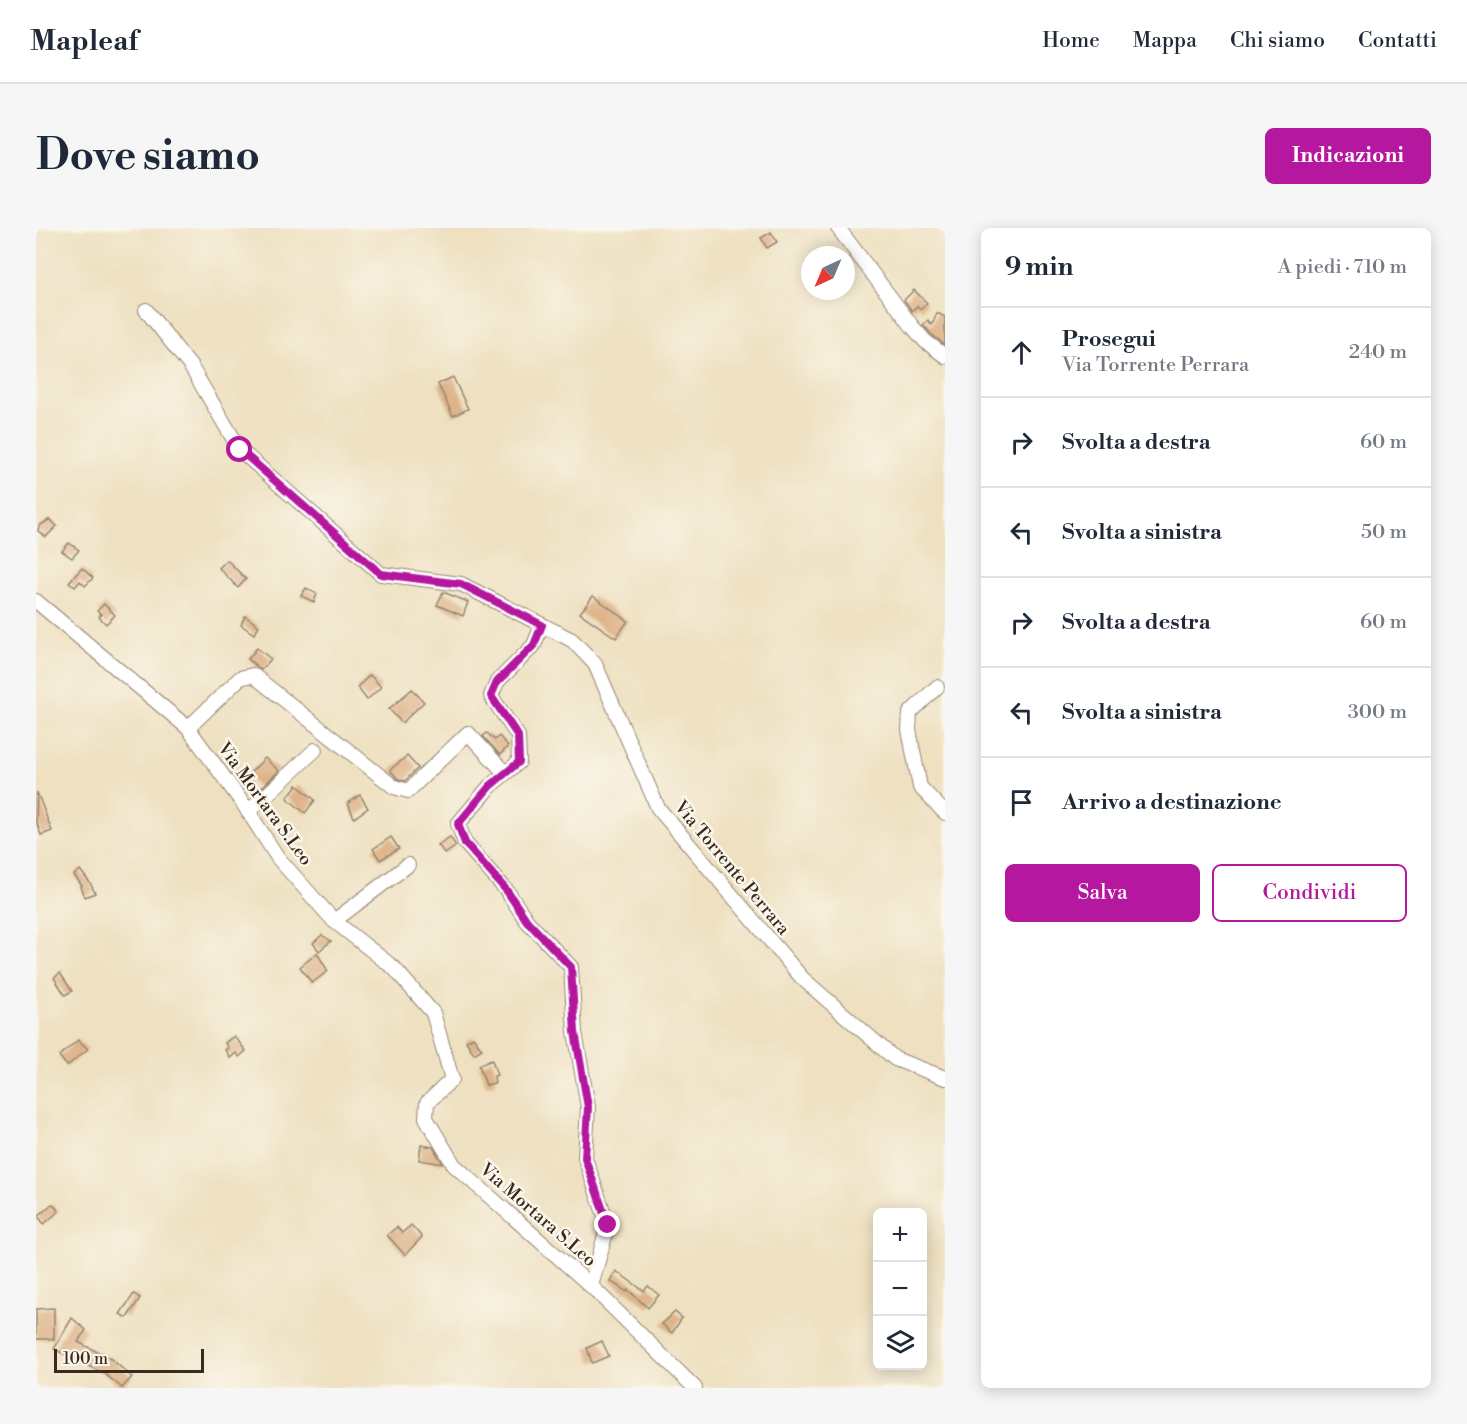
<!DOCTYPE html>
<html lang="it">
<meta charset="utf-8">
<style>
body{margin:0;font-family:"Libre Bodoni",serif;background:#f6f6f7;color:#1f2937}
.controls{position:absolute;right:18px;bottom:18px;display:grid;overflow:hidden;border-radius:9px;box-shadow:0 3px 15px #0003}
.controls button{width:54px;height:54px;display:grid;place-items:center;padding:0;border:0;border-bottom:2px solid #e0e1e3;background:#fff;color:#1f2937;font:30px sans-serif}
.compass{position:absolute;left:765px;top:18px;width:54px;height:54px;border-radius:50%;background:#fff;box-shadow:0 3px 15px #0003;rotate:224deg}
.scale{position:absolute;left:18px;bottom:15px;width:150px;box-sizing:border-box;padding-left:6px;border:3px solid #3b2a1e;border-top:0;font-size:16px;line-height:21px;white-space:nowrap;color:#3b2a1e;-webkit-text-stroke:4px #fbf7ec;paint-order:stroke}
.stop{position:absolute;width:18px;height:18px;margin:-14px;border:4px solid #b5179e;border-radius:50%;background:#fff}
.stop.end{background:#b5179e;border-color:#fff;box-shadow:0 2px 6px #0008}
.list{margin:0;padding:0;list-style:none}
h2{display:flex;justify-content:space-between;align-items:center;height:78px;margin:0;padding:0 24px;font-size:26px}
h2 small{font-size:20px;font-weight:400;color:#747a83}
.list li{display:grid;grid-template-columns:39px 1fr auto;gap:18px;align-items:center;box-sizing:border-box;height:90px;padding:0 24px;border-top:2px solid #e0e1e3}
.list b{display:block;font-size:22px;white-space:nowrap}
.list p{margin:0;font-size:20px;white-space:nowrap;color:#747a83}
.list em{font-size:20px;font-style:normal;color:#747a83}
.actions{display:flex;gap:12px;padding:18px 24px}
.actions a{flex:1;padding:14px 0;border:2px solid #b5179e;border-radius:9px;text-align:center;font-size:21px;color:#b5179e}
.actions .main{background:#b5179e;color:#fff}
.icon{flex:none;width:33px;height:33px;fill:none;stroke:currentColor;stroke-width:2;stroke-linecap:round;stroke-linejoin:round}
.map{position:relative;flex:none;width:909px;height:1160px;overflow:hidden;border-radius:9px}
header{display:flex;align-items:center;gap:36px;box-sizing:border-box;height:84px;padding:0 30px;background:#fff;border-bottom:2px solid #e0e1e3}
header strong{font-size:28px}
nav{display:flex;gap:33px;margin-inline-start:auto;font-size:21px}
.intro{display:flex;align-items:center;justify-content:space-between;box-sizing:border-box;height:144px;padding:0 36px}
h1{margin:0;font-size:42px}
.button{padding:15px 27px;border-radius:9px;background:#b5179e;color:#fff;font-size:21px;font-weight:700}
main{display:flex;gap:36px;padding:0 36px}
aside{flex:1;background:#fff;border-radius:9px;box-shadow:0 3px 15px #0003}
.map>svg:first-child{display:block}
.building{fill:#deb48a}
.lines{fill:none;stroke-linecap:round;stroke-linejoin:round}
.minor-casing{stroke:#94856f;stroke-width:16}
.minor{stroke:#fff;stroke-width:14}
.route{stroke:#b5179e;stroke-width:8}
.labels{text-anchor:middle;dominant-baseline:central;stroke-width:5;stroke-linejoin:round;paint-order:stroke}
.street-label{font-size:18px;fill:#3b2a1e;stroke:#fbf7ec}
</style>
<header>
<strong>Mapleaf</strong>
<nav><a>Home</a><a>Mappa</a><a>Chi siamo</a><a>Contatti</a></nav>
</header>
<div class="intro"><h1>Dove siamo</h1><a class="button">Indicazioni</a></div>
<main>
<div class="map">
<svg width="909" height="1160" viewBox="0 0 909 1160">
<rect width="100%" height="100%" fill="#fbf7ec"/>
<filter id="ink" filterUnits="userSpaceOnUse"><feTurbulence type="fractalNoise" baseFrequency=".0167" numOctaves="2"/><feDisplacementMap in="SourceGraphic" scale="12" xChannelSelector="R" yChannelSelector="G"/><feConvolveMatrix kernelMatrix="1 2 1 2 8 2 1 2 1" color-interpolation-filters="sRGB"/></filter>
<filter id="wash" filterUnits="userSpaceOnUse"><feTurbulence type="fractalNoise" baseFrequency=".008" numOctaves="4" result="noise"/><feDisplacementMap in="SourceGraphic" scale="24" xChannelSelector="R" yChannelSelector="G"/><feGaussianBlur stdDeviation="1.35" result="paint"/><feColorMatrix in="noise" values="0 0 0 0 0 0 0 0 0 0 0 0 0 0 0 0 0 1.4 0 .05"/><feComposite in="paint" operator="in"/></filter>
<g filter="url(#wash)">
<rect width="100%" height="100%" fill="#eee0c0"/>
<g id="blocks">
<g class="building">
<polygon points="735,4 741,14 731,20 725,10"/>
<polygon points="878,62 891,75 885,81 881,78 876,83 868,72"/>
<polygon points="901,85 909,89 909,117 895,106 887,97 892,92 896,97"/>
<polygon points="417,149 432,181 417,188 402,156"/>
<polygon points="14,291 21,298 10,309 2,303 3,298"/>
<polygon points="33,315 43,322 36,330 26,323"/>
<polygon points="191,332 210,351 202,360 183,340"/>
<polygon points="46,340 57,350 49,358 44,353 39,359 33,354"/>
<polygon points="270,360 281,366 278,374 265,368"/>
<polygon points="407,364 432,374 427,388 401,377"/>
<polygon points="557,368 592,393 580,410 544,385"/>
<polygon points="68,376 79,387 70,396 63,389 65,386 61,383"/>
<polygon points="209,388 223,398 218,406 205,397"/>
<polygon points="221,420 235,431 225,442 212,431"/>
<polygon points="334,447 345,459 331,472 321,459"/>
<polygon points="376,461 388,474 366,495 353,481"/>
<polygon points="451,505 459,512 463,508 472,518 464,527 447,508"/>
<polygon points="371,528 382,540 369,553 362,551 354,542"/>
<polygon points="229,530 243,543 224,561 211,548"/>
<polygon points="261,557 279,572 269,585 251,570"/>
<polygon points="1,564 16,603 5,607 0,593"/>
<polygon points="324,567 332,580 318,590 312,575"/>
<polygon points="355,609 363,621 344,632 337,621"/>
<polygon points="414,609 420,618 409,626 402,617"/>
<polygon points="44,642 54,655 59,665 49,669 45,659 46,658 38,647"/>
<polygon points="286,707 295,713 283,723 277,715"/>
<polygon points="281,725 292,743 276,755 264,739"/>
<polygon points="24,745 36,763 29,767 18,750"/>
<polygon points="198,808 210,823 203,829 200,825 194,830 189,822 192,820 189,815"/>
<polygon points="437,809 446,821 438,826 430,813"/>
<polygon points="42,812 52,821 31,838 23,828"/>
<polygon points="456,832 461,847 458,848 459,855 450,857 443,837"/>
<polygon points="385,917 397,919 407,936 383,932"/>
<polygon points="16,976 23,983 8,996 2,988"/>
<polygon points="375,997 386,1009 369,1027 351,1007 361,999 366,1005"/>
<polygon points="580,1043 608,1063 612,1058 623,1067 612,1080 592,1062 591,1064 574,1053"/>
<polygon points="98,1066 104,1070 91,1090 84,1086"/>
<polygon points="18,1080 18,1111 0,1111 0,1081"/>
<polygon points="639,1084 646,1090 636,1105 626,1096"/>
<polygon points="36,1090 50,1102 42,1114 75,1131 96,1149 86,1160 69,1146 18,1121"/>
<polygon points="566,1113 573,1128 556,1135 551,1120"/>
</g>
</g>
</g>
<g filter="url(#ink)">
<use href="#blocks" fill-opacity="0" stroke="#94856f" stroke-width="1.5"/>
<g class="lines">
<defs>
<g id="minor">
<polyline points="802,0 876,98 889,113 909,128"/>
<polyline points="110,82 155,139 204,222 345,346 425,356 536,412 559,436 622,580 766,750 859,831 909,850"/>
<polyline points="0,373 152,500 208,577 242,630 298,693 358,740 397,785 416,851 391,875 390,890 418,937 555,1058 659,1160"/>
<polyline points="506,397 498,417 461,454 455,468 482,508 483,534 454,558 422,596 429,615 471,663 491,693 535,739 539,804 552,879 549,930 572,997 555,1058"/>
<polyline points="901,459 874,485 873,502 884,559 909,585"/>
<polyline points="152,500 204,450 217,447 358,559 372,563 432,505 469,545"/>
<polyline points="212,584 279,522"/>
<polyline points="298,693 372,637"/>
</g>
</defs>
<use href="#minor" class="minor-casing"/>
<use href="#minor" class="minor"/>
</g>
</g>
<g class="lines" filter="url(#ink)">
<polyline class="route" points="204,222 345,346 425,356 506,397 498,417 461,454 455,468 482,508 483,534 454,558 422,596 429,615 471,663 491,693 535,739 539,804 552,879 549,930 572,997"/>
</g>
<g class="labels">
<g class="street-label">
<text transform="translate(229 576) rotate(54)">Via Mortara S.Leo</text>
<text transform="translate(696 640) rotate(50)">Via Torrente Perrara</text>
<text transform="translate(502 987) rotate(41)">Via Mortara S.Leo</text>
</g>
</g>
</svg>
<div class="controls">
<button>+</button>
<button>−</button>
<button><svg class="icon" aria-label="layers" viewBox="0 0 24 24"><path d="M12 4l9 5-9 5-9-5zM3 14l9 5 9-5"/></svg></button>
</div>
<svg class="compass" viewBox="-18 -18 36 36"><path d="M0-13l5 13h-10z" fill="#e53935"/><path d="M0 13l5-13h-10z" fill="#747a83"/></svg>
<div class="scale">100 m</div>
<div class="stop" style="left:204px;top:222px"></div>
<div class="stop end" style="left:572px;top:997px"></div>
</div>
<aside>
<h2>9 min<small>A piedi · 710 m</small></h2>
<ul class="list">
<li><svg class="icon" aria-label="ahead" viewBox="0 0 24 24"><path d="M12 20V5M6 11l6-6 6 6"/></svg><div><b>Prosegui</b><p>Via Torrente Perrara</p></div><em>240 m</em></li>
<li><svg class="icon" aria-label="right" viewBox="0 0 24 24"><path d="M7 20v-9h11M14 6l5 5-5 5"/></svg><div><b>Svolta a destra</b></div><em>60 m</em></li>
<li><svg class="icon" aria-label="left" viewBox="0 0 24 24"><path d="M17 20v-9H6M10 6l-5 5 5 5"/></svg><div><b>Svolta a sinistra</b></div><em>50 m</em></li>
<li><svg class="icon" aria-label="right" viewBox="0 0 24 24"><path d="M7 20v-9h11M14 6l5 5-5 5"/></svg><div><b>Svolta a destra</b></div><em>60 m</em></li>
<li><svg class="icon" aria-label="left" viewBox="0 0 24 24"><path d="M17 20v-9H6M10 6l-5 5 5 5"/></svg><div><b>Svolta a sinistra</b></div><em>300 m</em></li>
<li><svg class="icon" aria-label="arrive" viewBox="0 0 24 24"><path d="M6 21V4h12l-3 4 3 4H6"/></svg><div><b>Arrivo a destinazione</b></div></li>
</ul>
<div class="actions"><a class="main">Salva</a><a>Condividi</a></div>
</aside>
</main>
